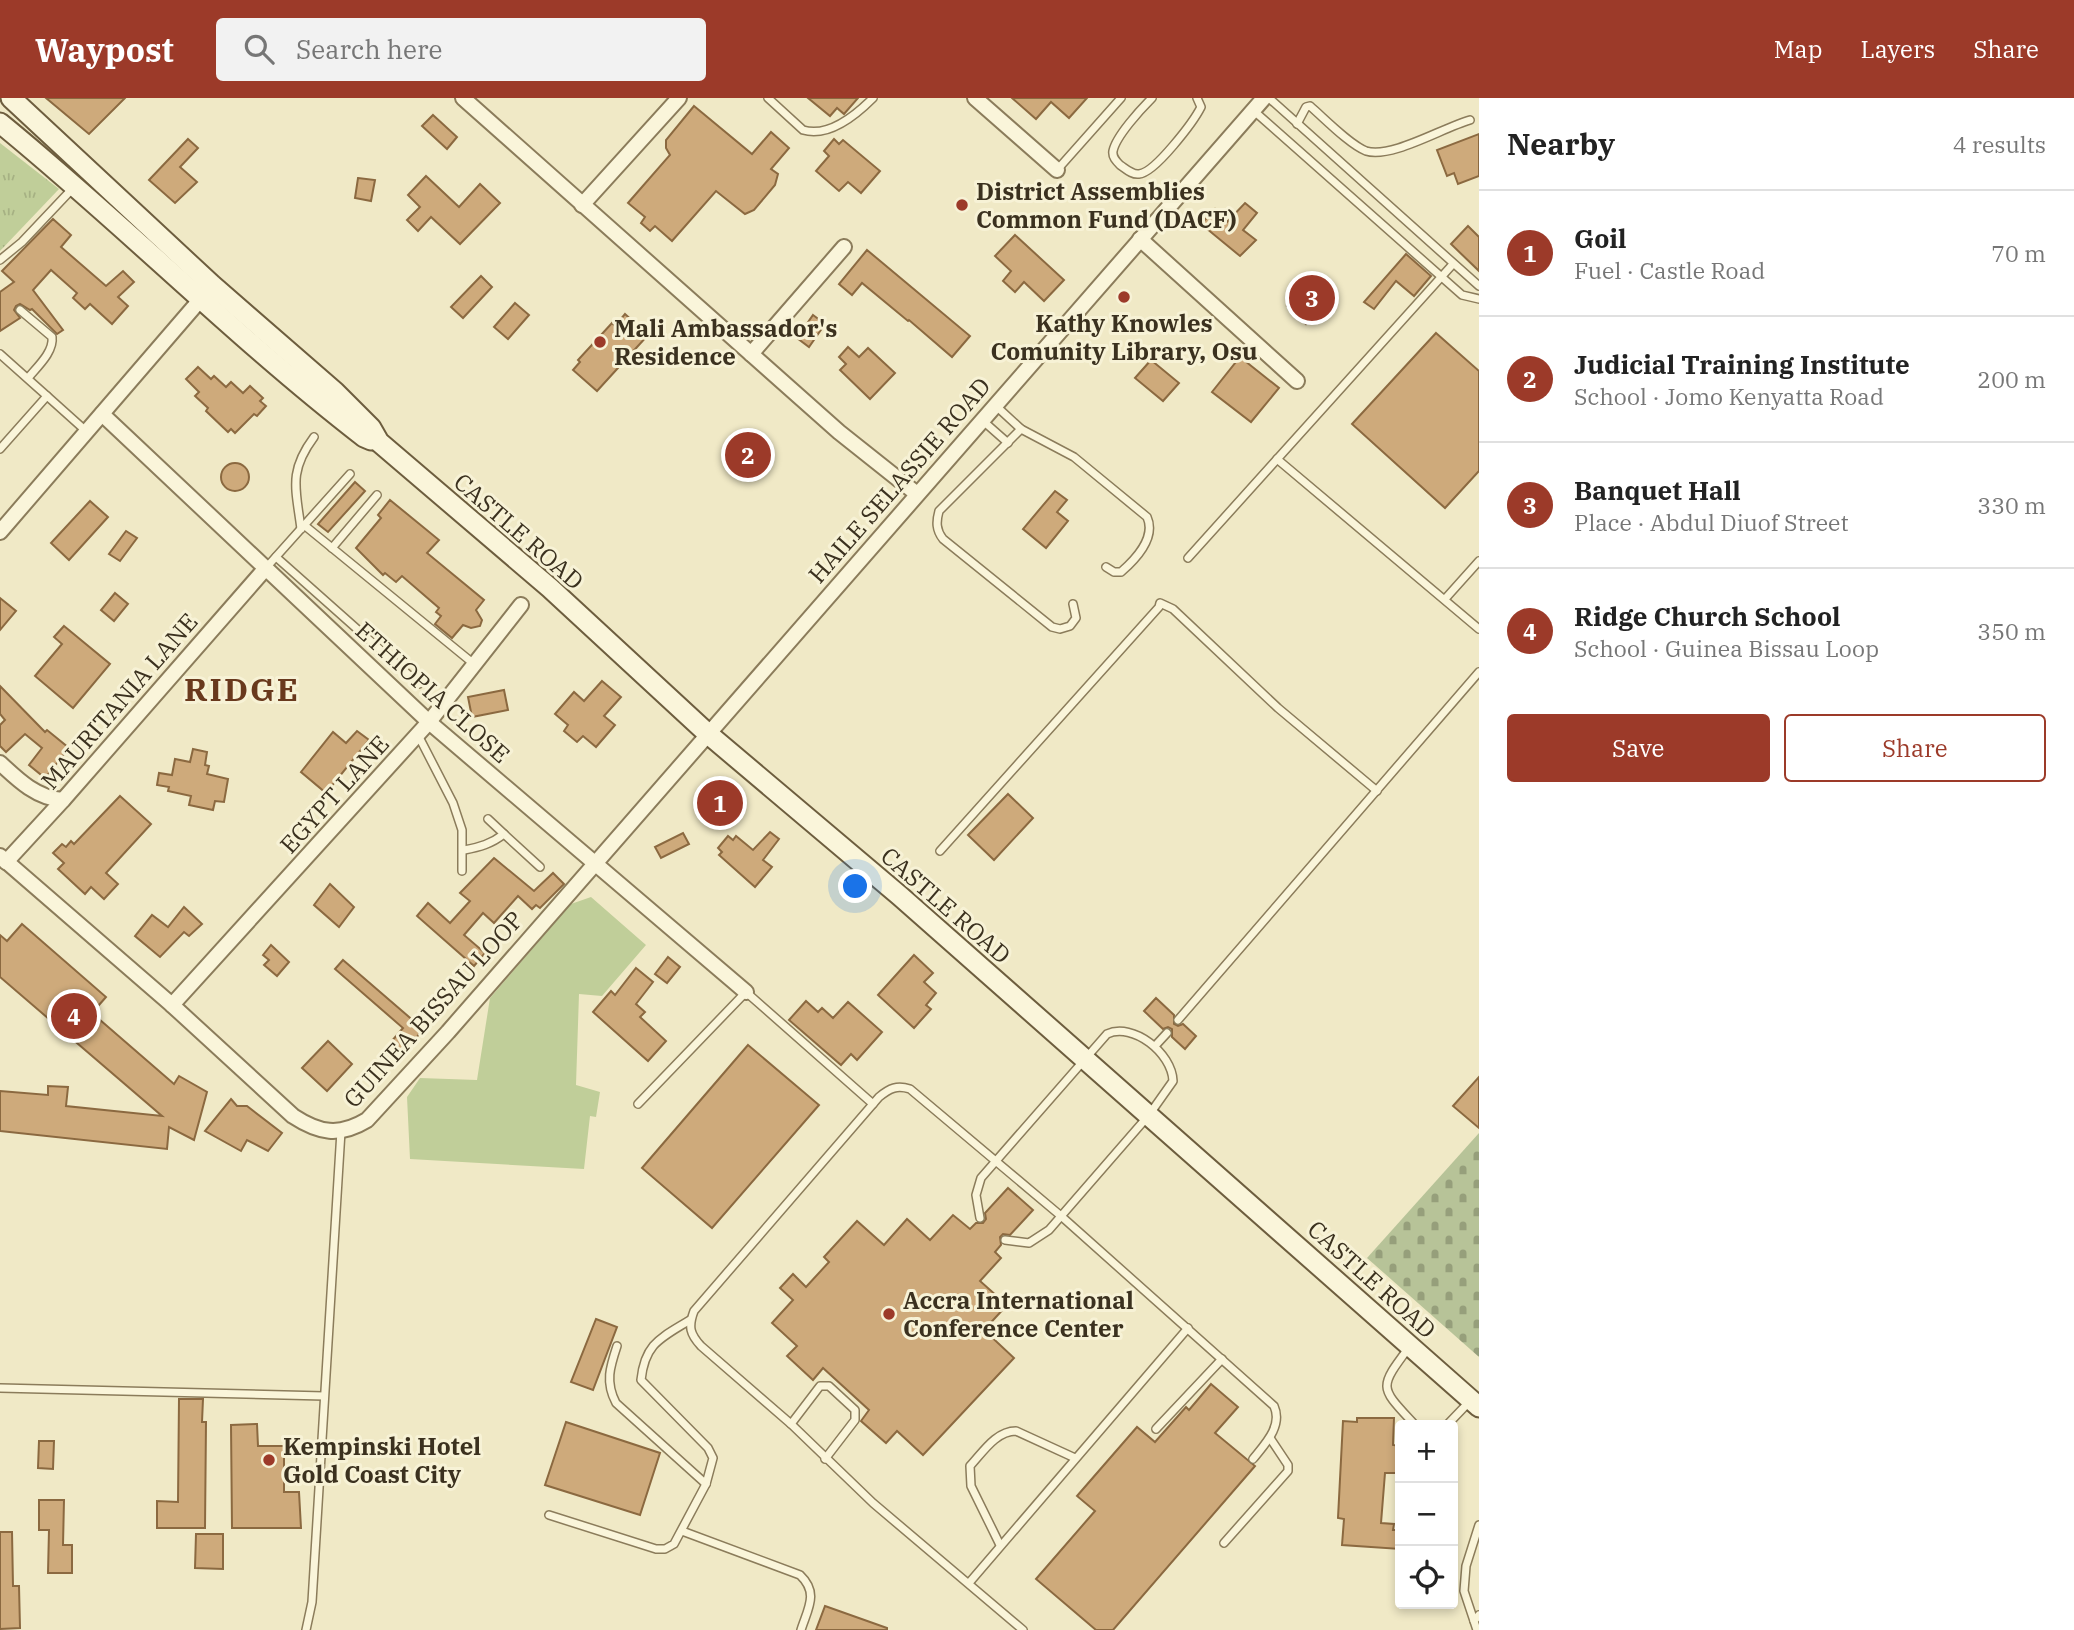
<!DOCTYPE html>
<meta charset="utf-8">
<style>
body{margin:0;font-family:"IBM Plex Serif",serif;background:#f2f2f2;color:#222}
.controls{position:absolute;right:21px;bottom:21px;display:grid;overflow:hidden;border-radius:7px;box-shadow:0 4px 10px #0003}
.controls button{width:63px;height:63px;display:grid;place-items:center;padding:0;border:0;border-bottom:2px solid #e0e0e0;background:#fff;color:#222;font:35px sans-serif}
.you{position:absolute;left:856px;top:789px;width:24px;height:24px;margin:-18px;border:5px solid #fff;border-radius:50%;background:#1a73e8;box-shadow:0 0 0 10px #1a73e833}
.badge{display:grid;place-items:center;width:46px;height:46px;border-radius:50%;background:#9c3a29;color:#fff;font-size:23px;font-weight:700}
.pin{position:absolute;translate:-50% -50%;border:4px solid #fff;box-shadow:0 2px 7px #0006}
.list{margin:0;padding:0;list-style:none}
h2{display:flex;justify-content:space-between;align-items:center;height:91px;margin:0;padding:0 28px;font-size:30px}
h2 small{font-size:23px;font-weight:400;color:#767676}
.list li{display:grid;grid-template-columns:46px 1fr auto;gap:21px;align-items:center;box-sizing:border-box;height:126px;padding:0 28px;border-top:2px solid #e0e0e0}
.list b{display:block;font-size:26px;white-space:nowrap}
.list p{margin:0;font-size:23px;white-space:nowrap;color:#767676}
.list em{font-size:23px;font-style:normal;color:#767676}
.actions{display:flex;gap:14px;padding:21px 28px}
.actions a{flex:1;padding:16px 0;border:2px solid #9c3a29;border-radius:7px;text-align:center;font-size:24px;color:#9c3a29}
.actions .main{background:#9c3a29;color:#fff}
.icon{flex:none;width:38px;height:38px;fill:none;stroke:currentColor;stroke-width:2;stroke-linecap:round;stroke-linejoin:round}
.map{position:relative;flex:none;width:1479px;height:1532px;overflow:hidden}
header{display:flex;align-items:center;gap:42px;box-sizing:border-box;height:98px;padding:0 35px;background:#9c3a29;color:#fff}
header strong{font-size:33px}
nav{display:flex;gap:38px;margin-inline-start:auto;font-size:24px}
.search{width:490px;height:63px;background:#f2f2f2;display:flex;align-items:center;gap:18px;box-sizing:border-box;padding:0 24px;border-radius:7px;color:#767676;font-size:26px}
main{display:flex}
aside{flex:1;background:#fff}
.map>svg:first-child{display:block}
.grass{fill:url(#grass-tufts)}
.cemetery{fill:url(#cemetery-stones)}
.pitch{fill:#c0ce99}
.building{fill:#ceaa7b;stroke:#8b6940;stroke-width:2}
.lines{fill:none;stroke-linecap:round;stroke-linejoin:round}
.lane-casing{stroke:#8b7c5b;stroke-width:10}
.street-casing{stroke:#8b7c5b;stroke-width:18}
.secondary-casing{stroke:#6d5d3e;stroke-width:23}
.lane{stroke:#faf5da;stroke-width:7}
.street{stroke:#faf5da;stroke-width:14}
.secondary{stroke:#faf5da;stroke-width:19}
.poi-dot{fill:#9c3a29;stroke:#f7f2d6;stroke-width:2.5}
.labels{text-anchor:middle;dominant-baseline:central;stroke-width:6;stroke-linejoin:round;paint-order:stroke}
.poi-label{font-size:24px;font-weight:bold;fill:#3b311f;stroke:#f7f2d6;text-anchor:start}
.street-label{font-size:24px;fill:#3b311f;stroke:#f7f2d6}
.district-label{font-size:32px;font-weight:bold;letter-spacing:2px;fill:#69391d;stroke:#f7f2d6}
</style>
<header>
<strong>Waypost</strong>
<div class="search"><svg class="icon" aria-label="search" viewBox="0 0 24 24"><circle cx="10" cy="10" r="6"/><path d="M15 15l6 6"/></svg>Search here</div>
<nav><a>Map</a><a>Layers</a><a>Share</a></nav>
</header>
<main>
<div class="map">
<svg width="1479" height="1532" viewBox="0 0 1479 1532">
<defs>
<pattern id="grass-tufts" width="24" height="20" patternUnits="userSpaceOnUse" patternTransform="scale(1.75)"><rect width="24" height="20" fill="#c0ce99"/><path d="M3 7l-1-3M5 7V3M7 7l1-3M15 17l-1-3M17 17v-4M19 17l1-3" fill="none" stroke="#a6b183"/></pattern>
<pattern id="cemetery-stones" width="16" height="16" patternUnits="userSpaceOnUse" patternTransform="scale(1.75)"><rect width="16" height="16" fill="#b7c398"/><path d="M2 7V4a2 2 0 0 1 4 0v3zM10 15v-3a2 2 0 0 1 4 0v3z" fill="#969f7b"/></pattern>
</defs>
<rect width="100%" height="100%" fill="#f0e9c6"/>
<polygon class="grass" points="0,45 59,91 0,153"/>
<polygon class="cemetery" points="1479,1035 1479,1259 1367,1160"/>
<polygon class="pitch" points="591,799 646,847 602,898 579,896 576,987 600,994 596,1019 590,1018 584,1071 410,1061 407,999 420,980 477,982 490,900 571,806"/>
<g class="building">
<polygon points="46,0 125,0 89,36"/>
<polygon points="808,0 858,0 844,16 837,10 830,18"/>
<polygon points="1012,0 1087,0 1069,20 1051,4 1036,21"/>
<polygon points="694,8 752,56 771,34 789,50 771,71 778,76 775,87 754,112 745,116 716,93 672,143 655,128 650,133 641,125 645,119 628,105 670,57 666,50 666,42"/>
<polygon points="433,17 457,39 447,51 422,28"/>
<polygon points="1479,36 1479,78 1458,86 1454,75 1447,78 1437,52"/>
<polygon points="188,41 198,50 180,69 197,84 175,105 149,82"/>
<polygon points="834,41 839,46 843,42 880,73 861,95 848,84 839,93 816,73 829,58 824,53"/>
<polygon points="426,78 459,109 480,86 500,105 460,146 431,119 418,133 407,122 420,109 408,97"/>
<polygon points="358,80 375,82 371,103 355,100"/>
<polygon points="1245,105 1257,115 1243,132 1256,142 1240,158 1201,126 1215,111 1227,124"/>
<polygon points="53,121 71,137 61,149 106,188 123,173 134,184 118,199 128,208 112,226 90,206 85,211 73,200 77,195 51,172 33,192 63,232 57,236 32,211 30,212 20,206 16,208 14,212 20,220 0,233 0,194 14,184 2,173"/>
<polygon points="1468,128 1479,139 1479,173 1451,146"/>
<polygon points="1015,137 1064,182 1044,203 1024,184 1015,194 1003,183 1011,173 995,158"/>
<polygon points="867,152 970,238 952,259 909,222 908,223 862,185 852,197 839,186"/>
<polygon points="1406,156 1431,178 1414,198 1396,183 1374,211 1364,204"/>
<polygon points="1317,175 1336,193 1306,226 1287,208"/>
<polygon points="481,178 492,189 463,220 451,209"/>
<polygon points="515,205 529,217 508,241 494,229"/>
<polygon points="625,216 648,237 597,293 573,272 580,264 578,262 612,225 615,228"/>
<polygon points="813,217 825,226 809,249 797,240"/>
<polygon points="1436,235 1479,273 1479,373 1445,410 1352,326"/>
<polygon points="848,249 859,259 868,250 895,275 870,301 840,272 846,266 839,259"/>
<polygon points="1240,259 1279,290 1251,324 1212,294"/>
<polygon points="1151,262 1179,285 1163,303 1135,280"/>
<polygon points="198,269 211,281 214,278 226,289 231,284 243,295 250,288 263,300 260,303 266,308 257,318 254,316 235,335 231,331 228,334 206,313 208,310 195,298 199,294 186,281"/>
<circle cx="235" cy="379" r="14"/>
<polygon points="355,384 365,393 328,434 318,426"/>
<polygon points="1055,393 1067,402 1057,414 1068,423 1046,450 1023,431"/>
<polygon points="390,402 439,442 427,455 484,502 476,512 482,522 480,528 471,530 463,527 452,540 435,526 441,518 436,514 439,510 402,478 396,484 385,475 383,477 356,450 381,420 378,417"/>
<polygon points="90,403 108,419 69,462 51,445"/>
<polygon points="126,433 137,440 120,463 109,456"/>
<polygon points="115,495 128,506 114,523 101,512"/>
<polygon points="0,500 16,513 0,532"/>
<polygon points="64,528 110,566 73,610 35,578 62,546 54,539"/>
<polygon points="602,583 621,599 604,618 615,627 596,649 583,638 577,644 564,633 568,627 555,616 574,594 584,603"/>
<polygon points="0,588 45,634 47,632 69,650 45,680 29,667 42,650 25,636 6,654 0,648 0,627 5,622 0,616"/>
<polygon points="504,592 508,612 472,619 468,599"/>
<polygon points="357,633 369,642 326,695 301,674 333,634 346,645"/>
<polygon points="193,651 207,654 205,667 209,668 207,676 228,681 224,704 215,703 213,712 189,707 191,698 168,693 169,689 157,687 159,675 172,677 175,661 190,664"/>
<polygon points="1008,696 1033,720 994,762 968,737"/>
<polygon points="120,698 151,726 106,775 118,786 104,801 91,789 85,796 58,771 64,765 53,755 62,746 66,749 71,743 74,746"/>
<polygon points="770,734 779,741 763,762 772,769 755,789 719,757 722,754 718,750 728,738 733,742 736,738 753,752"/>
<polygon points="683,735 689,746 661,760 655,749"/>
<polygon points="494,760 534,793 553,775 564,786 540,810 536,807 532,811 518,798 494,825 483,815 464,837 485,855 474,868 417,818 428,805 450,825 470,803 460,795"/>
<polygon points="330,786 354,809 339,829 314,807"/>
<polygon points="184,809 202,826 189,838 184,834 160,859 135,838 152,817 168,829"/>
<polygon points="22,826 106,899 92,915 174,986 179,978 207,994 194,1042 169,1029 167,1051 0,1033 0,993 48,997 48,988 68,989 66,1008 162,1018 0,879 0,837 7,843"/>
<polygon points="271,847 289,864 277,878 264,867 269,862 263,857"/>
<polygon points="914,857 933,875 924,884 936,895 926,907 931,911 914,930 878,897"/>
<polygon points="668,859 680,869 667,885 655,876"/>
<polygon points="343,862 423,931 393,970 379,958 403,930 335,871"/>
<polygon points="636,870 653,884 636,906 645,914 640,919 666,943 648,963 593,914 611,893 615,897"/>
<polygon points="1156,900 1174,917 1174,926 1178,928 1183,926 1196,938 1185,951 1172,939 1172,931 1168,929 1163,931 1144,913"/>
<polygon points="806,903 818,914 822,910 833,920 848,904 882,934 857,962 851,956 841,967 789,922"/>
<polygon points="328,943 352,966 327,993 302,970"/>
<polygon points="748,947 819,1007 712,1130 642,1070"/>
<polygon points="1479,979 1479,1030 1453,1008"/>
<polygon points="231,1001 237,1008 247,1008 282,1035 268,1053 247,1042 241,1053 205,1033"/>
<polygon points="1008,1090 1033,1112 1010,1137 1003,1136 1000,1139 1001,1147 995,1154 1001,1160 980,1183 1007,1207 984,1232 1014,1260 923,1357 897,1333 886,1345 861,1323 869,1312 823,1270 813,1282 787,1258 797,1248 772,1225 793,1202 780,1190 793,1176 806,1189 829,1164 824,1159 857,1123 884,1147 907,1121 930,1142 953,1117 970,1131 976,1125 983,1125 986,1121 985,1115"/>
<polygon points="596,1221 617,1229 593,1292 571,1284"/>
<polygon points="1211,1286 1238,1309 1215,1335 1255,1368 1113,1532 1096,1532 1036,1481 1095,1413 1077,1398 1137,1329 1155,1344 1186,1309 1189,1312"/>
<polygon points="179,1301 203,1301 202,1324 206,1324 205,1430 157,1430 157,1403 178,1404"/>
<polygon points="1357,1320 1394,1320 1393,1347 1400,1348 1400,1375 1385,1375 1381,1425 1394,1426 1393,1432 1400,1432 1400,1451 1342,1447 1344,1421 1338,1420 1343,1323 1357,1324"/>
<polygon points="566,1324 660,1355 640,1417 545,1387"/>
<polygon points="257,1326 258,1348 284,1348 284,1394 299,1394 301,1430 232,1430 231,1327"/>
<polygon points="39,1343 54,1343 53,1371 38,1370"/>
<polygon points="39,1402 64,1402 63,1447 72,1447 72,1475 48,1475 49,1432 39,1432"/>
<polygon points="0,1434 12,1434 13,1488 19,1488 20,1530 0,1531"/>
<polygon points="196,1436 223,1436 223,1471 195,1470"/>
<polygon points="825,1508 887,1530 887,1532 816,1532"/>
</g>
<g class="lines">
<defs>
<g id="lane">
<path d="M768 0 803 32C829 40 856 17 873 0"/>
<path d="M1152 0C1141 11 1116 38 1113 53 1112 59 1116 63 1120 67 1126 71 1132 77 1139 76 1155 75 1194 23 1201 9L1197 0"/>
<polyline points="1269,0 1479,188"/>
<polyline points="1254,13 1462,197 1479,201"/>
<path d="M1297 26 1306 9 1310 8C1325 21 1349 46 1366 53 1391 61 1442 30 1470 22"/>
<polyline points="1057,72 1121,0"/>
<polyline points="0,162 22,144 74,89"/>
<path d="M20 212 52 239C54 254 37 269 28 280"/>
<polyline points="0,256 47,298"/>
<path d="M995 307 1021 331 1074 359 1147 419C1156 439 1136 461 1121 474H1114L1106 469"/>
<polyline points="982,322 1008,345"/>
<path d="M1021 331 939 413C936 424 936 432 943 441L1052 529 1060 531 1070 528 1076 520 1073 506"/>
<polyline points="0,351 47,298 86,333"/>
<polyline points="1277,361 1479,531"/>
<polyline points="304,427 474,566"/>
<path d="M301 431C296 391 288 374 314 339"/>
<polyline points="332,450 377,397"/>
<polyline points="276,459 419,586"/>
<polyline points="1188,460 1453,166"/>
<polyline points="265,471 350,376"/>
<polyline points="1445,501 1479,463"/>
<polyline points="418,637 453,705 462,732 462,773"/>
<polyline points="488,721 504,736"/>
<path d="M464 752C480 749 491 746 504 736L540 769"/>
<polyline points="940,753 1159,509 1160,505 1173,511 1278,610 1377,693"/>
<polyline points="1178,922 1479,574"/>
<polyline points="1155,948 1167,935"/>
<polyline points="638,1006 746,894 873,1006"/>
<path d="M980 1120 976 1097 981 1080 1107 936C1133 924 1172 955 1173 983L1149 1017 1049 1132 1029 1145 1005 1142"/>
<path d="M617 1248C610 1269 605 1284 616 1305L706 1386"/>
<path d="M1410 1248C1378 1291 1379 1288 1415 1327"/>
<polyline points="0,1290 324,1298"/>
<polyline points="791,1326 820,1288 829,1288 855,1312 855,1322 825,1361"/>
<polyline points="1447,1327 1471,1302"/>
<polyline points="1156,1331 1222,1261"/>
<path d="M549 1417 656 1451H665L674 1446 706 1386 713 1360 708 1350 641 1282C645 1245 661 1240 690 1222"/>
<path d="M682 1433 800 1477C819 1495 808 1510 801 1532"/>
<polyline points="1224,1445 1288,1373 1288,1367 1270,1340"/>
<path d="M1000 1447 971 1388 970 1368C983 1354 996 1333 1016 1333L1075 1360"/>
<polyline points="969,1485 1188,1230"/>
<polyline points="1474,1523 1464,1493 1466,1468 1479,1427"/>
<polyline points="306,1532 312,1504 341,1033"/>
<path d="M1023 1532 873 1405 791 1326 701 1248C690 1236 688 1229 694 1213L879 999C890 990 897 987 910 991L1061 1118 1274 1308C1283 1328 1265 1346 1253 1361"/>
<polyline points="1477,1532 1474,1523 1479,1517"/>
</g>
<g id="street">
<polyline points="463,0 839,334 917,396"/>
<polyline points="975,0 1057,72"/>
<polyline points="582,107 679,0"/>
<polyline points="1140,141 1297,283"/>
<polyline points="751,256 844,149"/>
<polyline points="102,316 429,624 746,894"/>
<polyline points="0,434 200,202"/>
<path d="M0 665C19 683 37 700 63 702"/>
<path d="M0 758 172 907 293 1018C319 1035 339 1039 367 1022L448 934 1264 0"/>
<polyline points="6,764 63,702 265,471"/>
<polyline points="172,907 429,624 521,507"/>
</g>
<g id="secondary">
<polyline points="11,0 212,187 335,294 371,330 379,344 550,490 707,635 900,798 1479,1309"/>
<path d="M0 25C124 126 237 241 364 339L371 342"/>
</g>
</defs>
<use href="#lane" class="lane-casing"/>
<use href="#street" class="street-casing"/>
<use href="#secondary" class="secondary-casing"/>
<use href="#lane" class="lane"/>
<use href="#street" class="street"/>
<use href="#secondary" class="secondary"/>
</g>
<g class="poi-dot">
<circle cx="962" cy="107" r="7"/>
<circle cx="1124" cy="199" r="7"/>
<circle cx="600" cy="244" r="7"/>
<circle cx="889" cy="1216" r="7"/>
<circle cx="269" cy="1362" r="7"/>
</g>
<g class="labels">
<g class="poi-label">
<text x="976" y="93">District Assemblies<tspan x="976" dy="28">Common Fund (DACF)</tspan></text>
<text x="1124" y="225" text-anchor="middle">Kathy Knowles<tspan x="1124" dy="28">Comunity Library, Osu</tspan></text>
<text x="614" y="230">Mali Ambassador's<tspan x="614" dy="28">Residence</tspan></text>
<text x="903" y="1202">Accra International<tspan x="903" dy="28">Conference Center</tspan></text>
<text x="283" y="1348">Kempinski Hotel<tspan x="283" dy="28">Gold Coast City</tspan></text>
</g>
<g class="street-label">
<text transform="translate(899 382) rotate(-49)">HAILE SELASSIE ROAD</text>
<text transform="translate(519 433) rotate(41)">CASTLE ROAD</text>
<text transform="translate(433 594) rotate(42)">ETHIOPIA CLOSE</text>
<text transform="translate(119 603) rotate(-49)">MAURITANIA LANE</text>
<text transform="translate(334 696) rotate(-48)">EGYPT LANE</text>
<text transform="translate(946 807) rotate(41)">CASTLE ROAD</text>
<text transform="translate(433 911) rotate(-48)">GUINEA BISSAU LOOP</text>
<text transform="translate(1372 1181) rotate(42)">CASTLE ROAD</text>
</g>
<g class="district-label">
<text x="242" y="591">RIDGE</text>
</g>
</g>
</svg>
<div class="controls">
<button>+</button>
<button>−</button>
<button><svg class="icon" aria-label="locate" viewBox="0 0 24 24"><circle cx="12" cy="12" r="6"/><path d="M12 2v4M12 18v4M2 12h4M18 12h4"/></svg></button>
</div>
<div class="you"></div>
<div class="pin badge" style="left:720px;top:705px">1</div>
<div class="pin badge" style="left:748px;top:357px">2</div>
<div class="pin badge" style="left:1312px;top:200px">3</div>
<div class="pin badge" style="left:74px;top:918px">4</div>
</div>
<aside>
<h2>Nearby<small>4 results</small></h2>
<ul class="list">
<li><span class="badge">1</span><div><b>Goil</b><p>Fuel · Castle Road</p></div><em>70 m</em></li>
<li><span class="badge">2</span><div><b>Judicial Training Institute</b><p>School · Jomo Kenyatta Road</p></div><em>200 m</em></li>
<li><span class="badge">3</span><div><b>Banquet Hall</b><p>Place · Abdul Diuof Street</p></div><em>330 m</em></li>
<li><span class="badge">4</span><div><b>Ridge Church School</b><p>School · Guinea Bissau Loop</p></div><em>350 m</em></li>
</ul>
<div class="actions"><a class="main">Save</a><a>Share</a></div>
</aside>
</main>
